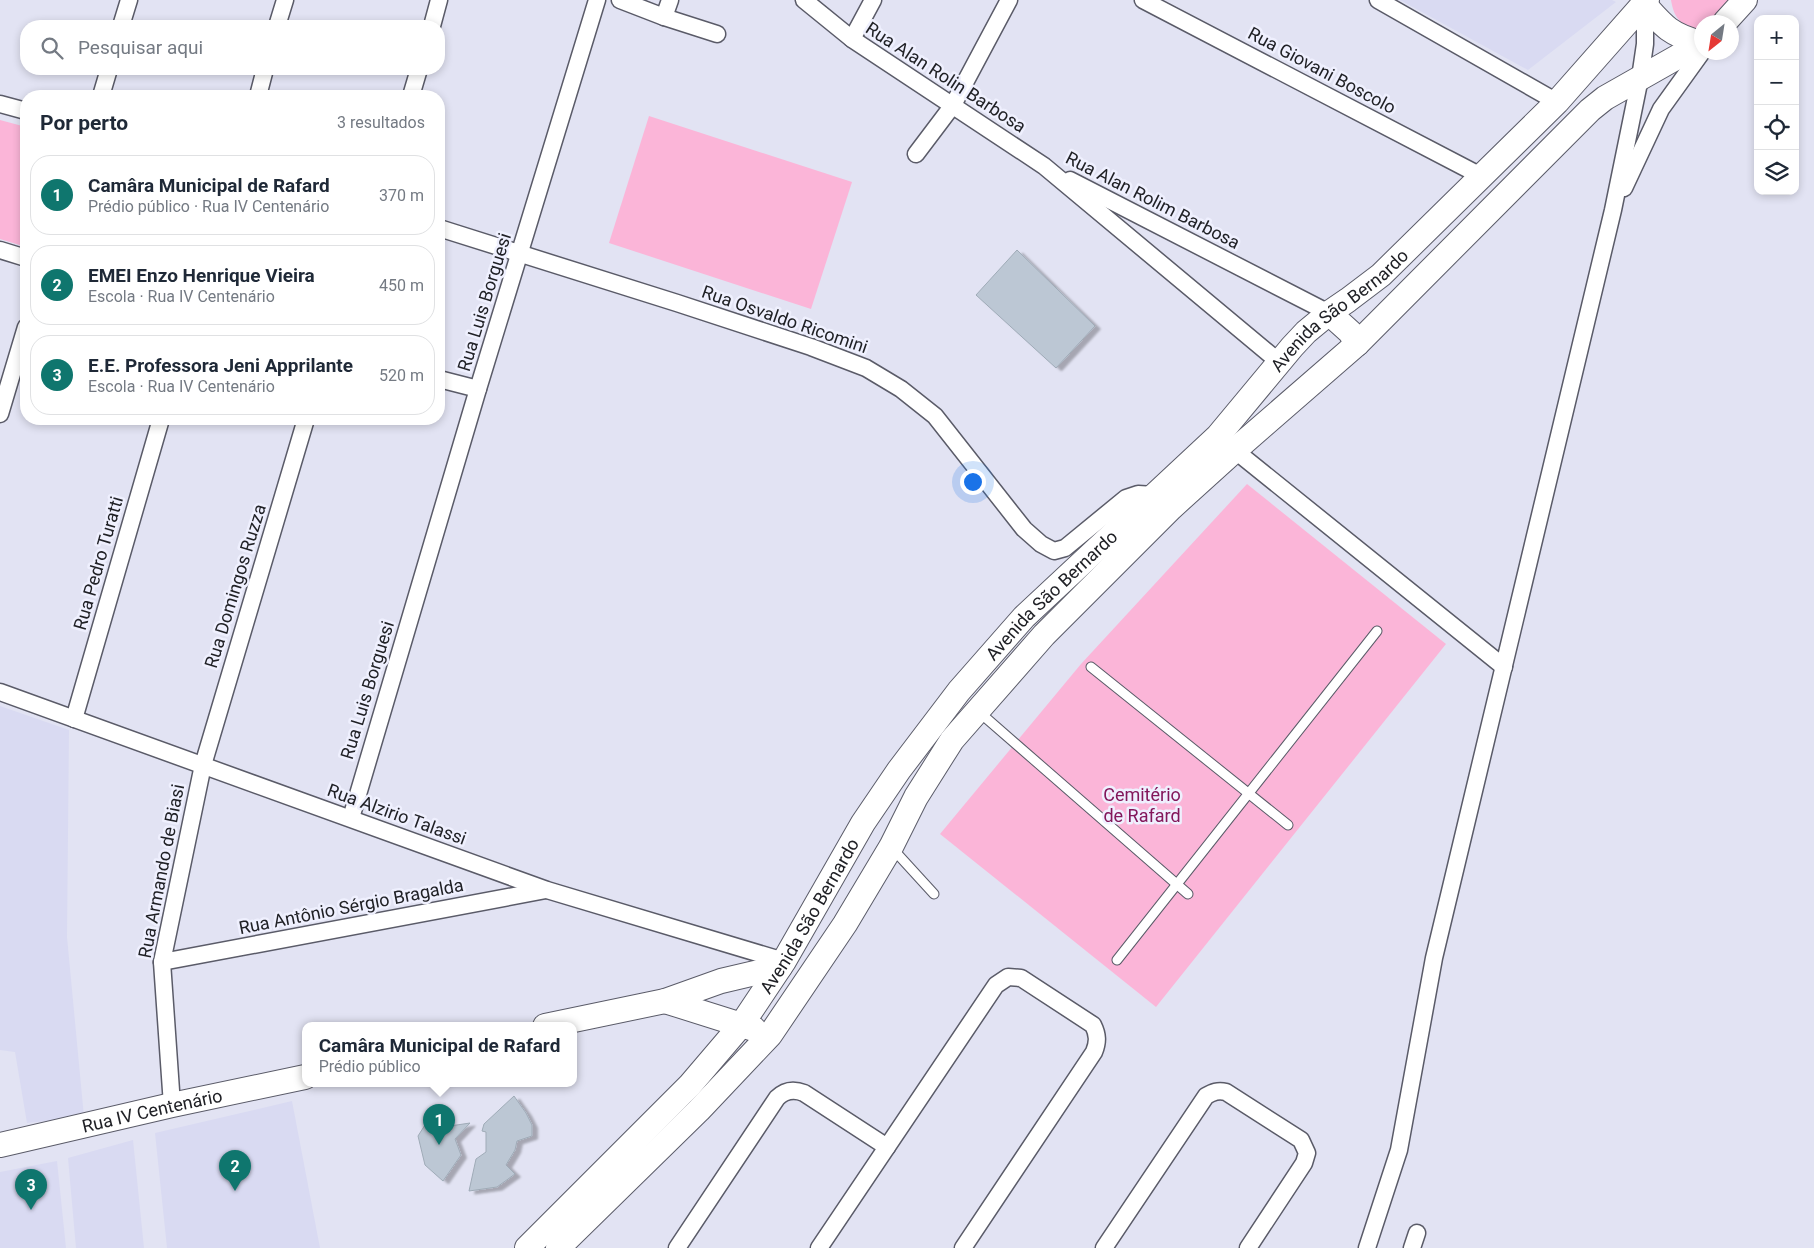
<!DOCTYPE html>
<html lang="pt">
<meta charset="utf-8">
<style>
body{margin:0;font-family:Roboto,sans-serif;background:#f6f6f7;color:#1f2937}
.controls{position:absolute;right:15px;top:15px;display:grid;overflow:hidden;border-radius:10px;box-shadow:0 2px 8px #0003}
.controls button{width:45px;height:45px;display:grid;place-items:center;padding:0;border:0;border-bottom:1px solid #e0e1e3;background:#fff;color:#1f2937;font:25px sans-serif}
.compass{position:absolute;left:1694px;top:15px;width:45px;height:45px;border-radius:50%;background:#fff;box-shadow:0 2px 8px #0003;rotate:210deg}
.you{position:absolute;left:972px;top:481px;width:18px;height:18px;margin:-12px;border:4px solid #fff;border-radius:50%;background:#1a73e8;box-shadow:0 0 0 8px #1a73e833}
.badge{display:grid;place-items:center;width:32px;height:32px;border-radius:50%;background:#0f766e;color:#fff;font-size:16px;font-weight:700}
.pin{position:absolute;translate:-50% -41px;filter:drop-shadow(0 1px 2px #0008)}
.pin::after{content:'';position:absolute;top:26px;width:18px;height:15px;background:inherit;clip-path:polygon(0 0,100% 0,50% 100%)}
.popup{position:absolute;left:302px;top:1022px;width:275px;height:65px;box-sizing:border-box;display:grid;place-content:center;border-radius:10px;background:#fff;filter:drop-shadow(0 1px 4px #0005);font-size:16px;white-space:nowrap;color:#747a83}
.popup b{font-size:19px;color:#1f2937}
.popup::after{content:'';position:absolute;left:50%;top:100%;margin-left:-10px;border:10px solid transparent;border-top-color:#fff}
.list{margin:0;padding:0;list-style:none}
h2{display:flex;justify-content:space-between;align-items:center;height:65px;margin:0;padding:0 20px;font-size:21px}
h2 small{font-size:16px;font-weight:400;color:#747a83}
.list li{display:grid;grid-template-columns:32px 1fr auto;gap:15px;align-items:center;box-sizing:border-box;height:80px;margin:0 10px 10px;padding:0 10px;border:1px solid #e0e1e3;border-radius:20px}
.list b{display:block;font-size:19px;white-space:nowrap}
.list p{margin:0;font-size:16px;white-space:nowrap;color:#747a83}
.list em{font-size:16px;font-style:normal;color:#747a83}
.icon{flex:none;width:28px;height:28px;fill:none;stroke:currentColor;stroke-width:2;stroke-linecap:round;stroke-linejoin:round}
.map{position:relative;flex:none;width:1814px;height:1248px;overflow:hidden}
.search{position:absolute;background:#fff;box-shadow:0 2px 8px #0003;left:20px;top:20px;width:425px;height:55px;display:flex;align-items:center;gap:12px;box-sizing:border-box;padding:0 18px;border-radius:20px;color:#747a83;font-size:19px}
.panel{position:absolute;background:#fff;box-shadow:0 2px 8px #0003;left:20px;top:90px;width:425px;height:335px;border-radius:20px}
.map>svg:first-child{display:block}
.built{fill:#d9daf2}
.green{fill:#fbb5d8}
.building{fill:#bcc7d4;stroke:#9fabb7;filter:url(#shadow)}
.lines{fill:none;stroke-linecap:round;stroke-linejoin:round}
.lane-casing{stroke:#5a5b68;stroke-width:11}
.street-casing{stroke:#5a5b68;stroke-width:19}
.secondary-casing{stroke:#5a5b68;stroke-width:26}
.lane{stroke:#fff;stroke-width:9}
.street{stroke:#fff;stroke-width:16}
.secondary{stroke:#fff;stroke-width:24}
.labels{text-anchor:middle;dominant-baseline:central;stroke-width:5;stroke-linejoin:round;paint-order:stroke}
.street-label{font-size:18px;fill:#202126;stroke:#eff0fe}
.park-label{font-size:18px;fill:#83175b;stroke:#eff0fe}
</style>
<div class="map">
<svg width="1814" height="1248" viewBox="0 0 1814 1248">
<defs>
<filter id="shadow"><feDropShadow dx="5.5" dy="3" stdDeviation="1" flood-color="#0004"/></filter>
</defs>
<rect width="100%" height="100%" fill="#e2e3f3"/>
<g class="built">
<polygon points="1400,0 1612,0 1616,2 1528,70"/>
<polygon points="0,706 69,730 67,937 84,1117 27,1123 15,1052 0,1050"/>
<polygon points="292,1101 320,1248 167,1248 155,1133"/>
<polygon points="133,1140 144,1248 76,1248 68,1158"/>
<polygon points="57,1161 66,1248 0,1248 0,1172"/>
</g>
<g class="green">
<path d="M1671 0H1731L1712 22H1702L1701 29 1693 30C1678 21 1674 17 1671 0Z"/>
<polygon points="649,116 852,182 811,309 609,243"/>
<polygon points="0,120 26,127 26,247 0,239"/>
<polygon points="1247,484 1446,644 1156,1007 940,834 1081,664"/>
</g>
<g class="building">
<polygon points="1017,250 1095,326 1056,368 976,295"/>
<polygon points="514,1096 526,1113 532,1125 532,1136 517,1141 515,1150 506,1165 515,1174 497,1187 469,1191 476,1159 486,1152 486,1132 482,1131 484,1124"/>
<polygon points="430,1117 450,1126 470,1123 455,1139 461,1155 443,1181 425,1165 418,1136"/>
</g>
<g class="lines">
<defs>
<g id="lane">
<polyline points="1091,667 1288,825"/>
<polyline points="978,711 1188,894"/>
<polyline points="892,848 934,894"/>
<polyline points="1117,960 1377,631"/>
</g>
<g id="street">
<polyline points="620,0 664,17 717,34"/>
<polyline points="804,0 852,39 1044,166 1279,362"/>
<polyline points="1143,0 1481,176"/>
<polyline points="1378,0 1557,102"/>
<polyline points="664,17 670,0"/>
<polyline points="121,26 129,0"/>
<polyline points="277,26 285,0"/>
<polyline points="432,26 439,0"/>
<polyline points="852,39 873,0"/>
<polyline points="101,96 109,69"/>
<polyline points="258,96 265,69"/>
<polyline points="411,96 419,69"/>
<polyline points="0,104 26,111"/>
<polyline points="916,154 953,105 1009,0"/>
<polyline points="1070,180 1329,313"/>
<polyline points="1624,188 1661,109 1702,52"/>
<polyline points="439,228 677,303 811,347 866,368 901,389 935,416 1024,529 1041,544 1054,551 1065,548 1126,498 1138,494 1154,495"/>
<polyline points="0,250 26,258"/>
<polyline points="439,379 478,389"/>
<polyline points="0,414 26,327"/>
<polyline points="1227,444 1504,667"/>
<polyline points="0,692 547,890 784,961"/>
<polyline points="74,719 161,419"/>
<polyline points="351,818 478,389 597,0"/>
<polyline points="162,962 546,890"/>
<polyline points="172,1105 162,962 203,765 306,419"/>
<path d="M677 1248 777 1098C785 1090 794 1089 804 1093L887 1147"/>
<path d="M819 1248 996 985 1008 977 1021 978 1093 1025C1098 1035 1098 1042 1094 1052L963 1248"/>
<path d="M1104 1248 1206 1096C1213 1092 1218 1090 1226 1092L1301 1140 1307 1153 1304 1163 1248 1248"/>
<polyline points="1367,1248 1399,1150 1434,958 1613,210 1640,78 1645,44 1645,29 1640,9"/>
<polyline points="1412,1248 1417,1233"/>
</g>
<g id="secondary">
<path d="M1644 4C1664 27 1671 35 1701 43"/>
<polyline points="1725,22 1745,0"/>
<polyline points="1329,313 1350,332 1357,344"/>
<polyline points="665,1001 754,1029"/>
<polyline points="545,1026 665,1001 721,981 780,967"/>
<path id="s1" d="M0 1145 172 1105 305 1077"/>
<path id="s2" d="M527 1248 690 1085 742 1024 784 961 863 823 899 770 959 691 1024 617 1218 436 1292 347 1306 332 1329 313 1348 300 1381 275 1557 102 1647 0"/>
<polyline points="558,1248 699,1110 770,1035 845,924 891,847 916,797 952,740 1044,635 1171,508 1235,450 1357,344 1590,110 1605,98 1702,43"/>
</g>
</defs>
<use href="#lane" class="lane-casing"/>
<use href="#street" class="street-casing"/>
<use href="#secondary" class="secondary-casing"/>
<use href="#lane" class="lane"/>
<use href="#street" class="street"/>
<use href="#secondary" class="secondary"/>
</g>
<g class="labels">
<g class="street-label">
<text transform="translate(1322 70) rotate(28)">Rua Giovani Boscolo</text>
<text transform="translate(946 77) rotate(33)">Rua Alan Rolin Barbosa</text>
<text transform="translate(1153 200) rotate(27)">Rua Alan Rolim Barbosa</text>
<text transform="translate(484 302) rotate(-73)">Rua Luis Borguesi</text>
<text stroke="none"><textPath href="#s2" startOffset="1248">Avenida São Bernardo</textPath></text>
<text transform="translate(785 319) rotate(19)">Rua Osvaldo Ricomini</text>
<text transform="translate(98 563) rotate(-74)">Rua Pedro Turatti</text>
<text transform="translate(235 586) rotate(-73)">Rua Domingos Ruzza</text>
<text stroke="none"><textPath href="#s2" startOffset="842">Avenida São Bernardo</textPath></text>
<text transform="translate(367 690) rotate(-73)">Rua Luis Borguesi</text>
<text transform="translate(397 814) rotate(20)">Rua Alzirio Talassi</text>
<text transform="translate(161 871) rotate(-79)">Rua Armando de Biasi</text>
<text transform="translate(351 906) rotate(-11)">Rua Antônio Sérgio Bragalda</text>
<text stroke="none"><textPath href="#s2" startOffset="438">Avenida São Bernardo</textPath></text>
<text stroke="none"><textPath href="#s1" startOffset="156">Rua IV Centenário</textPath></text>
</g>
<g class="park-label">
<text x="1142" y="794">Cemitério<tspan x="1142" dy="21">de Rafard</tspan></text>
</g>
</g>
</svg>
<div class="controls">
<button>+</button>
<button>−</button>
<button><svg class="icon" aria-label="locate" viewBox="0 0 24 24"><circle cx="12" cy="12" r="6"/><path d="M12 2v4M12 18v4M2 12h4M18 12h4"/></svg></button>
<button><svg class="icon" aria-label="layers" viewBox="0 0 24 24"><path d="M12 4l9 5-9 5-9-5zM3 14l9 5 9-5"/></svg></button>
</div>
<svg class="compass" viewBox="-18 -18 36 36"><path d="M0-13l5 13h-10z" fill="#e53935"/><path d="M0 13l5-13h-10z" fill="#747a83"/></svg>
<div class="you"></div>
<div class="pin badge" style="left:439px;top:1145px">1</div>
<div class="popup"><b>Camâra Municipal de Rafard</b>Prédio público</div>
<div class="pin badge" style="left:235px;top:1191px">2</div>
<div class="pin badge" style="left:31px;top:1210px">3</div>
<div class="search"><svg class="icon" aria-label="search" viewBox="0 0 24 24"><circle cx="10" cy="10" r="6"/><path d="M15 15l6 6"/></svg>Pesquisar aqui</div>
<section class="panel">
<h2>Por perto<small>3 resultados</small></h2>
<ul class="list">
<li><span class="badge">1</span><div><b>Camâra Municipal de Rafard</b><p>Prédio público · Rua IV Centenário</p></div><em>370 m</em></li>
<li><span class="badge">2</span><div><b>EMEI Enzo Henrique Vieira</b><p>Escola · Rua IV Centenário</p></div><em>450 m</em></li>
<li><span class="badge">3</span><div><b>E.E. Professora Jeni Apprilante</b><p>Escola · Rua IV Centenário</p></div><em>520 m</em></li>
</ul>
</section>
</div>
